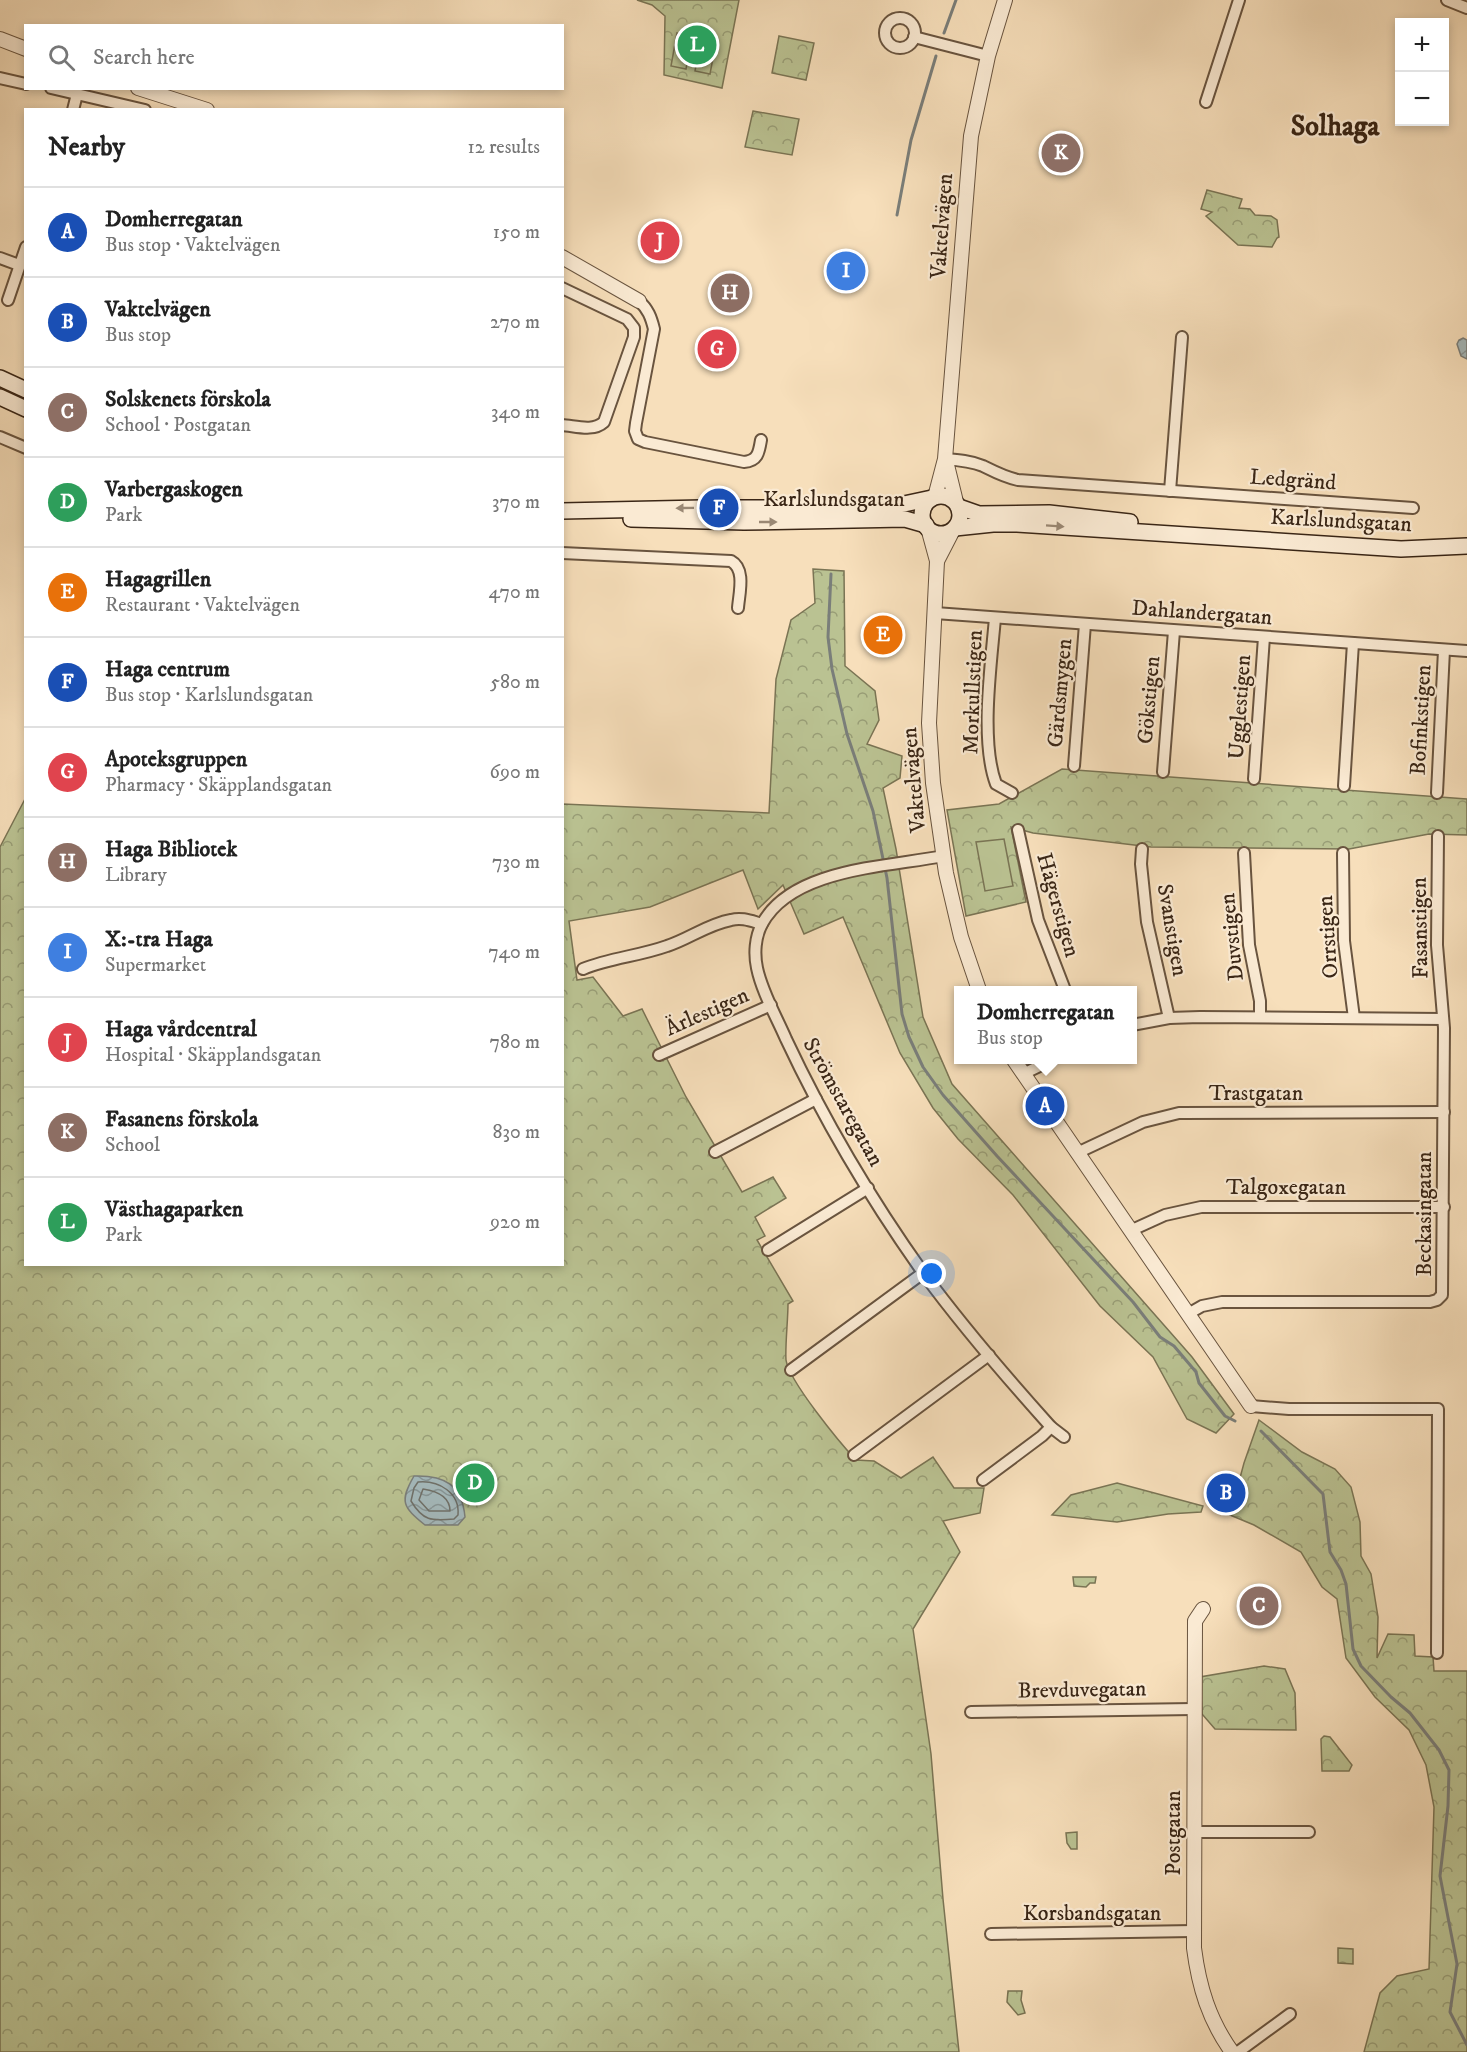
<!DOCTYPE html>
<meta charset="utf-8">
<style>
body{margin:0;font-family:"IM FELL DW Pica",serif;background:#f2f2f2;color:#222}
.controls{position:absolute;right:18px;top:18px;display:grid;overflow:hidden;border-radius:0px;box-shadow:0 3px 9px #0003}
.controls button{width:54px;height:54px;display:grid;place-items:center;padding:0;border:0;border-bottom:2px solid #e0e0e0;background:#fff;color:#222;font:30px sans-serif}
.you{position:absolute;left:932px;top:1274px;width:21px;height:21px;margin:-15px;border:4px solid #fff;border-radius:50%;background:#1a73e8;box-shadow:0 0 0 9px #1a73e833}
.badge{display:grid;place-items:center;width:39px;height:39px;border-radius:50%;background:#0b8043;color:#fff;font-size:20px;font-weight:700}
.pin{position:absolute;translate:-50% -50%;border:3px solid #fff;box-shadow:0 2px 6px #0006}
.popup{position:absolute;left:954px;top:986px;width:183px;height:78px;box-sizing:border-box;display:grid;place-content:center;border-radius:0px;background:#fff;filter:drop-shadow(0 2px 4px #0005);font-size:20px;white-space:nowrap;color:#767676}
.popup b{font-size:22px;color:#222}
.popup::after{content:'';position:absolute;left:50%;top:100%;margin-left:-12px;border:12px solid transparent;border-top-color:#fff}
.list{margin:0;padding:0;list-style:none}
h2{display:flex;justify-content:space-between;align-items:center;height:78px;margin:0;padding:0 24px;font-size:26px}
h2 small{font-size:20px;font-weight:400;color:#767676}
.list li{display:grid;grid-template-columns:39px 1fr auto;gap:18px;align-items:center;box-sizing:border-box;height:90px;padding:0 24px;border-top:2px solid #e0e0e0}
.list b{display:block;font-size:22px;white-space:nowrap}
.list p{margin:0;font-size:20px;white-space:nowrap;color:#767676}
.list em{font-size:20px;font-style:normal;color:#767676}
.icon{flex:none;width:33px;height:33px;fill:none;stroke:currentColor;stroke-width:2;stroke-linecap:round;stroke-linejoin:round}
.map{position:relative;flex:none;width:1467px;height:2052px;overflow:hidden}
.search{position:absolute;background:#fff;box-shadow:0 3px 9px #0003;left:24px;top:24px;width:540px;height:66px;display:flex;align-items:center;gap:15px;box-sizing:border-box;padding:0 21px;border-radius:0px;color:#767676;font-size:22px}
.panel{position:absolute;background:#fff;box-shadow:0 3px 9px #0003;left:24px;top:108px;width:540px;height:1158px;border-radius:0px}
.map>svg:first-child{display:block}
.forest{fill:url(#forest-crowns);stroke:#7a7454;stroke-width:1.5}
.pitch{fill:#bac292;stroke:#7a7454;stroke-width:1.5}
.water{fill:url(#water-waves);stroke:#7a7e7a;stroke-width:1.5}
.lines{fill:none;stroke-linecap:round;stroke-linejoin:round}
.shore{stroke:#6f7069;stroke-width:1.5}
.stream{stroke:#7a7e7a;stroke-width:3}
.minor-casing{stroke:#69543f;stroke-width:14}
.tertiary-casing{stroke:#69543f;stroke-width:16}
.secondary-casing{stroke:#3a2616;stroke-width:18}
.minor{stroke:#faead3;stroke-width:10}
.tertiary{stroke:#faead3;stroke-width:14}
.secondary{stroke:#faead3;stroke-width:15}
.oneway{fill:#9a8874}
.labels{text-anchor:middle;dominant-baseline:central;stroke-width:4.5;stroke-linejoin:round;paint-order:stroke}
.street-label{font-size:22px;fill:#3a2616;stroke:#faead3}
.district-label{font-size:28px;font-weight:bold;fill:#3a2616;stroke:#faead3}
</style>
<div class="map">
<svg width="1467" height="2052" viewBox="0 0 1467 2052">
<defs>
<pattern id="forest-crowns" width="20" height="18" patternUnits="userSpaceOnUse" patternTransform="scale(1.5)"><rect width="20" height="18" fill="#bac292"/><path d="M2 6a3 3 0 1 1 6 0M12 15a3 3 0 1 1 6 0" fill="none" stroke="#989d76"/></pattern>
<pattern id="water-waves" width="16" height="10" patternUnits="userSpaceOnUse" patternTransform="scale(1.5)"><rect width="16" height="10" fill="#a4b9bc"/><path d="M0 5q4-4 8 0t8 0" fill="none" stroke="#879698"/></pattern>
</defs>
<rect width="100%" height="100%" fill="#f7dfbb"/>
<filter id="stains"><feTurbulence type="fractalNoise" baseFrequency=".00333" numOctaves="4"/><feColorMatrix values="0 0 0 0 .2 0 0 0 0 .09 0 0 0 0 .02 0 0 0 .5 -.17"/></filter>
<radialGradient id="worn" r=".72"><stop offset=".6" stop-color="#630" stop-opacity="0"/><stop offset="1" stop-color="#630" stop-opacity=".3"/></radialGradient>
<g class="forest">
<polygon points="637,0 739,0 722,88 664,75 665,16 652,5"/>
<polygon points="779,36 814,43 806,80 772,73"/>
<polygon points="753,111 799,119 792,155 745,147"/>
<polygon points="1207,190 1242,199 1239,208 1250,209 1255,215 1271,216 1277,220 1279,237 1277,238 1272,247 1238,245 1206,216 1212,212 1201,209"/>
<path d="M813 569 844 571 845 666 875 691 879 720 867 744 902 756 900 778 883 788 896 849 923 1017 952 1084 1192 1357 1234 1414 1216 1433 1187 1419 1153 1357 1100 1306 1013 1195 958 1139 933 1108 900 1053 843 917 804 934 783 885 758 909 743 870 650 907 569 921 577 980 593 977 623 1016 642 1009 686 1097 742 1192 773 1177 786 1198 755 1217 765 1236 757 1240 793 1301 788 1304C788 1320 785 1346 786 1360 789 1381 840 1443 856 1460L874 1461 901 1478 933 1457 954 1488H984L980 1513 943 1521 960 1552 913 1629 931 1754 943 1899 959 2052H0V847L25 799 26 1264H562L563 804 769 813 776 679 791 620 815 603Z"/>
<polygon points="1062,769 1467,799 1467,835 1429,834 1349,849 1151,847 1033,833 1011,827 1026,902 966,916 947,810 999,804"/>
<polygon points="1259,1420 1302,1452 1335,1469 1351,1487 1360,1522 1361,1556 1371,1574 1378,1617 1377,1658 1388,1634 1414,1635 1415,1656 1433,1657 1434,1671 1467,1671 1467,2052 1364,2052 1380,1993 1397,1976 1429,1969 1434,1807 1426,1765 1409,1730 1375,1697 1346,1658 1337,1599 1322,1587 1301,1552 1254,1525 1230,1515 1244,1463"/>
<polygon points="1117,1483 1203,1506 1201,1512 1168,1514 1117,1522 1052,1515 1071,1495"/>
<polygon points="1073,1577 1096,1577 1095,1583 1090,1583 1086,1587 1074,1586"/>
<polygon points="1264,1666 1285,1669 1295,1693 1296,1730 1215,1729 1202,1714 1200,1677"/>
<polygon points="1324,1736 1330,1737 1352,1765 1349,1771 1322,1771 1321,1739"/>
<polygon points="1077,1832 1077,1849 1071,1849 1067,1843 1066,1833"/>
<polygon points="1338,1948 1353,1949 1353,1964 1338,1963"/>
<polygon points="1008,1991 1022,1991 1021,2000 1025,2013 1018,2015 1007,2002"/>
</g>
<g class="pitch">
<polygon points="677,33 692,36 686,69 671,66"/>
<polygon points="701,39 716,42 710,74 695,71"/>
<polygon points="1004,839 1013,886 985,891 976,842"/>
</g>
<g class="water">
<polygon points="1463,338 1467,340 1467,359 1461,356 1457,344 1459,340"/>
<path d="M414 1476C445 1475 462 1485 465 1517L458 1525H425C403 1507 399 1502 414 1476Z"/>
</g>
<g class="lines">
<g class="shore">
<path d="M418 1482C439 1480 460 1493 458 1515L454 1519C431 1521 423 1521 411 1501L414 1488Z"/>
<path d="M423 1489C436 1491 450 1496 450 1511H429L419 1500Z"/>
</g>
<g class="stream">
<polyline points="944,33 956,0"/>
<polyline points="897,215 911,140 936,56"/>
<polyline points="831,574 828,637 832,669 847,734 873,811 887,878 902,1014 909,1037 923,1067 943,1095 997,1156 1133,1302 1160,1337 1174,1346 1196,1372 1199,1383 1225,1416 1235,1421"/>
<polyline points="1261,1431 1323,1494 1330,1552 1341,1570 1346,1584 1353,1649 1361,1666 1391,1697 1410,1713 1439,1750 1449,1770 1448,1806 1440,1876 1457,1964 1450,2012 1467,2045"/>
</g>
<defs>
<g id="minor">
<polyline points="1447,0 1467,8"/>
<circle cx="900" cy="33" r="15"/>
<polyline points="914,37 988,56"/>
<polyline points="0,78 26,84"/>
<polyline points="51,88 145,110"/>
<polyline points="1206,102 1239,0"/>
<polyline points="73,110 77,94"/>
<polyline points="0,258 19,265"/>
<path d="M562 288 627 319 634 328V337L604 422C593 432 576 426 562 425"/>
<polyline points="8,300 26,247"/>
<path d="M639 301C648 309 651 317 654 329L636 423 635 431 638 439 645 442 744 462C758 461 759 452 761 440"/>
<polyline points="0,437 26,448"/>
<path d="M945 459C958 460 971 461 983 466 995 472 1004 477 1018 480L1413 508"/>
<polyline points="1170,491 1182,337"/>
<path d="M562 553 731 561C746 569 739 594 738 608"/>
<polyline points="935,613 1467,651"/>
<path d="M995 618C991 665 980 741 996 784L1012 793"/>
<polyline points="1074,766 1085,624"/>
<polyline points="1163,772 1174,631"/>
<polyline points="1254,779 1264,637"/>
<polyline points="1344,786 1353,643"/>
<polyline points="1437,793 1444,650"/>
<polyline points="1018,830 1038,920 1065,990"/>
<polyline points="1142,849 1141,864 1147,922 1169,1018"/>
<polyline points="1244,853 1249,945 1260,1001 1260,1017"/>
<polyline points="1343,853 1344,941 1354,1018"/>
<path d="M943 856C888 867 792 868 762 924 755 937 754 954 757 968 762 992 776 1016 786 1039 824 1120 872 1201 924 1274 963 1327 1007 1378 1051 1427L1064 1437"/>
<path d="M583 969C610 958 639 956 667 946 689 939 708 924 731 920 742 917 751 921 762 924"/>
<polyline points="1132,1025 1169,1018 1200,1017 1443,1019"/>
<polyline points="659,1055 771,1005"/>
<polyline points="1023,1074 1052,1060"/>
<polyline points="715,1152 816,1099"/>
<polyline points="1077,1153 1143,1122 1179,1113 1444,1112"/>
<polyline points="1132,1230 1165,1215 1201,1207 1444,1207"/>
<polyline points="768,1250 868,1188"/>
<polyline points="1188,1314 1202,1306 1222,1302 1430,1302 1437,1300 1442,1295 1444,1028 1437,945 1438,836"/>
<polyline points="791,1370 923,1273"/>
<polyline points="1251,1406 1289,1409 1438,1409 1437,1653"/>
<polyline points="854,1455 989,1355"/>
<polyline points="983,1480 1042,1436 1051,1427"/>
<polyline points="971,1712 1194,1709"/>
<polyline points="1194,1832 1309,1832"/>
<polyline points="991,1934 1194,1931"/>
<polyline points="1238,2052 1290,2014"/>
</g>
<g id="tertiary">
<polyline points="0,39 26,49"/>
<polyline points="138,88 207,110"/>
<polyline points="562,257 639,301"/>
<polyline points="946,461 956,502"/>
<polyline points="935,497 945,459 971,136 988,56 1005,0"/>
<polyline points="928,528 937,561 929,723 933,783 946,873 961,937 979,990"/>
<polyline points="937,561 953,530"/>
<polyline points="1014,1060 1251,1406"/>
<path d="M1203 1609 1195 1621 1194 1948C1199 1987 1209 2020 1232 2052"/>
</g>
<g id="secondary">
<polyline points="0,378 26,390"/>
<polyline points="0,397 26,409"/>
<circle cx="941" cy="515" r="19"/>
<polyline points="959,507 979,514 1049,513 1130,522"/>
<polyline points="562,511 702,508 869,508 890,507 932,498"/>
<polyline points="631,519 744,522 905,519 926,525"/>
<polyline points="955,528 993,524 1017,524 1401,549 1467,546"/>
</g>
</defs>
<use href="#minor" class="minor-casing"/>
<use href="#tertiary" class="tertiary-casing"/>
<use href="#secondary" class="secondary-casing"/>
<use href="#minor" class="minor"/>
<use href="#tertiary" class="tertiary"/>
<use href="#secondary" class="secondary"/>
</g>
<defs><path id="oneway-solid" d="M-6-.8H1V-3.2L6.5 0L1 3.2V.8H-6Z" transform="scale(1.5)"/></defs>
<g class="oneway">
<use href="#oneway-solid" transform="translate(685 508) rotate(179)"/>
<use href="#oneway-solid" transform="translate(768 522)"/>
<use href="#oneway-solid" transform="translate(1055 526) rotate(4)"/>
</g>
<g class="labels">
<g class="street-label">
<text transform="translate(942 226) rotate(-86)">Vaktelvägen</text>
<text transform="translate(1293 480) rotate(4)">Ledgränd</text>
<text x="834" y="499">Karlslundsgatan</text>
<text transform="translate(1341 521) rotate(3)">Karlslundsgatan</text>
<text transform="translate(1202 613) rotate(4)">Dahlandergatan</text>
<text transform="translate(973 692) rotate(-88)">Morkullstigen</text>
<text transform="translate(1060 693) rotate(-85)">Gärdsmygen</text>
<text transform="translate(1149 700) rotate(-85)">Gökstigen</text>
<text transform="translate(1240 707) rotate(-86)">Ugglestigen</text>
<text transform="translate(1421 720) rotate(-87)">Bofinkstigen</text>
<text transform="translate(914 780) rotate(-95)">Vaktelvägen</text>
<text transform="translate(1058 905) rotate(74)">Hägerstigen</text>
<text transform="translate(1420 928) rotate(-91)">Fasanstigen</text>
<text transform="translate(1172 930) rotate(80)">Svanstigen</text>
<text transform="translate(1232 937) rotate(-96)">Duvstigen</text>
<text transform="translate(1328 937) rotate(-94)">Orrstigen</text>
<text transform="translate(707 1012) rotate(-24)">Ärlestigen</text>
<text x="1256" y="1093">Trastgatan</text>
<text transform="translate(843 1102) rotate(61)">Strömstaregatan</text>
<text x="1286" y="1187">Talgoxegatan</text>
<text transform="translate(1424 1214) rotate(-90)">Beckasingatan</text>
<text transform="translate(1082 1690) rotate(-1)">Brevduvegatan</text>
<text transform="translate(1173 1833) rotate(-90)">Postgatan</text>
<text x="1092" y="1913">Korsbandsgatan</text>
</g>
<g class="district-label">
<text x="1335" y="126">Solhaga</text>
</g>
</g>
<rect width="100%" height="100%" filter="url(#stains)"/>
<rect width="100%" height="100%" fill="url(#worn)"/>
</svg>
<div class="controls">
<button>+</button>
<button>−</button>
</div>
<div class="you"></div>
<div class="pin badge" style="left:1045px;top:1106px;background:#1a4fb4">A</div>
<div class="popup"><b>Domherregatan</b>Bus stop</div>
<div class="pin badge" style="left:1226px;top:1493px;background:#1a4fb4">B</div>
<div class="pin badge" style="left:1259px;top:1606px;background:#8d6e63">C</div>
<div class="pin badge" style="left:475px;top:1483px;background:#2e9e5b">D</div>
<div class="pin badge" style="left:883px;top:635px;background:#e8710a">E</div>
<div class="pin badge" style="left:719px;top:508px;background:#1a4fb4">F</div>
<div class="pin badge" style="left:717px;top:349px;background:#e0444e">G</div>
<div class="pin badge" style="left:730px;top:293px;background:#8d6e63">H</div>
<div class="pin badge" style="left:846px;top:271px;background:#3f7fe0">I</div>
<div class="pin badge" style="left:660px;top:241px;background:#e0444e">J</div>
<div class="pin badge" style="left:1061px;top:153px;background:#8d6e63">K</div>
<div class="pin badge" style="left:697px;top:45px;background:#2e9e5b">L</div>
<div class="search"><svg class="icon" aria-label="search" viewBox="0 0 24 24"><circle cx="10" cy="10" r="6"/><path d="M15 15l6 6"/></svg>Search here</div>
<section class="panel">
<h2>Nearby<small>12 results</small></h2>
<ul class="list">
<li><span class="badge" style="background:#1a4fb4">A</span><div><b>Domherregatan</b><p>Bus stop · Vaktelvägen</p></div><em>150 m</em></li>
<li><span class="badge" style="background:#1a4fb4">B</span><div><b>Vaktelvägen</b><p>Bus stop</p></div><em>270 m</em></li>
<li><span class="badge" style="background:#8d6e63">C</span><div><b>Solskenets förskola</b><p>School · Postgatan</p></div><em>340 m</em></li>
<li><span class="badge" style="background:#2e9e5b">D</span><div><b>Varbergaskogen</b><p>Park</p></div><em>370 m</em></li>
<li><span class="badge" style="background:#e8710a">E</span><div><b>Hagagrillen</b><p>Restaurant · Vaktelvägen</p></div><em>470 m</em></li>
<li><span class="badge" style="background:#1a4fb4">F</span><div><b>Haga centrum</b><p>Bus stop · Karlslundsgatan</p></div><em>580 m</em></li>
<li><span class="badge" style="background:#e0444e">G</span><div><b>Apoteksgruppen</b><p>Pharmacy · Skäpplandsgatan</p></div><em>690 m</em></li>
<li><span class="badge" style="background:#8d6e63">H</span><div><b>Haga Bibliotek</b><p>Library</p></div><em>730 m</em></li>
<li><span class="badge" style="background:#3f7fe0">I</span><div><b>X:-tra Haga</b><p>Supermarket</p></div><em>740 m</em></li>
<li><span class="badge" style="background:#e0444e">J</span><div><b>Haga vårdcentral</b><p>Hospital · Skäpplandsgatan</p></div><em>780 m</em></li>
<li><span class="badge" style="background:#8d6e63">K</span><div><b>Fasanens förskola</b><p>School</p></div><em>830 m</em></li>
<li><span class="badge" style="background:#2e9e5b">L</span><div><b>Västhagaparken</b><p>Park</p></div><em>920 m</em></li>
</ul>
</section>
</div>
